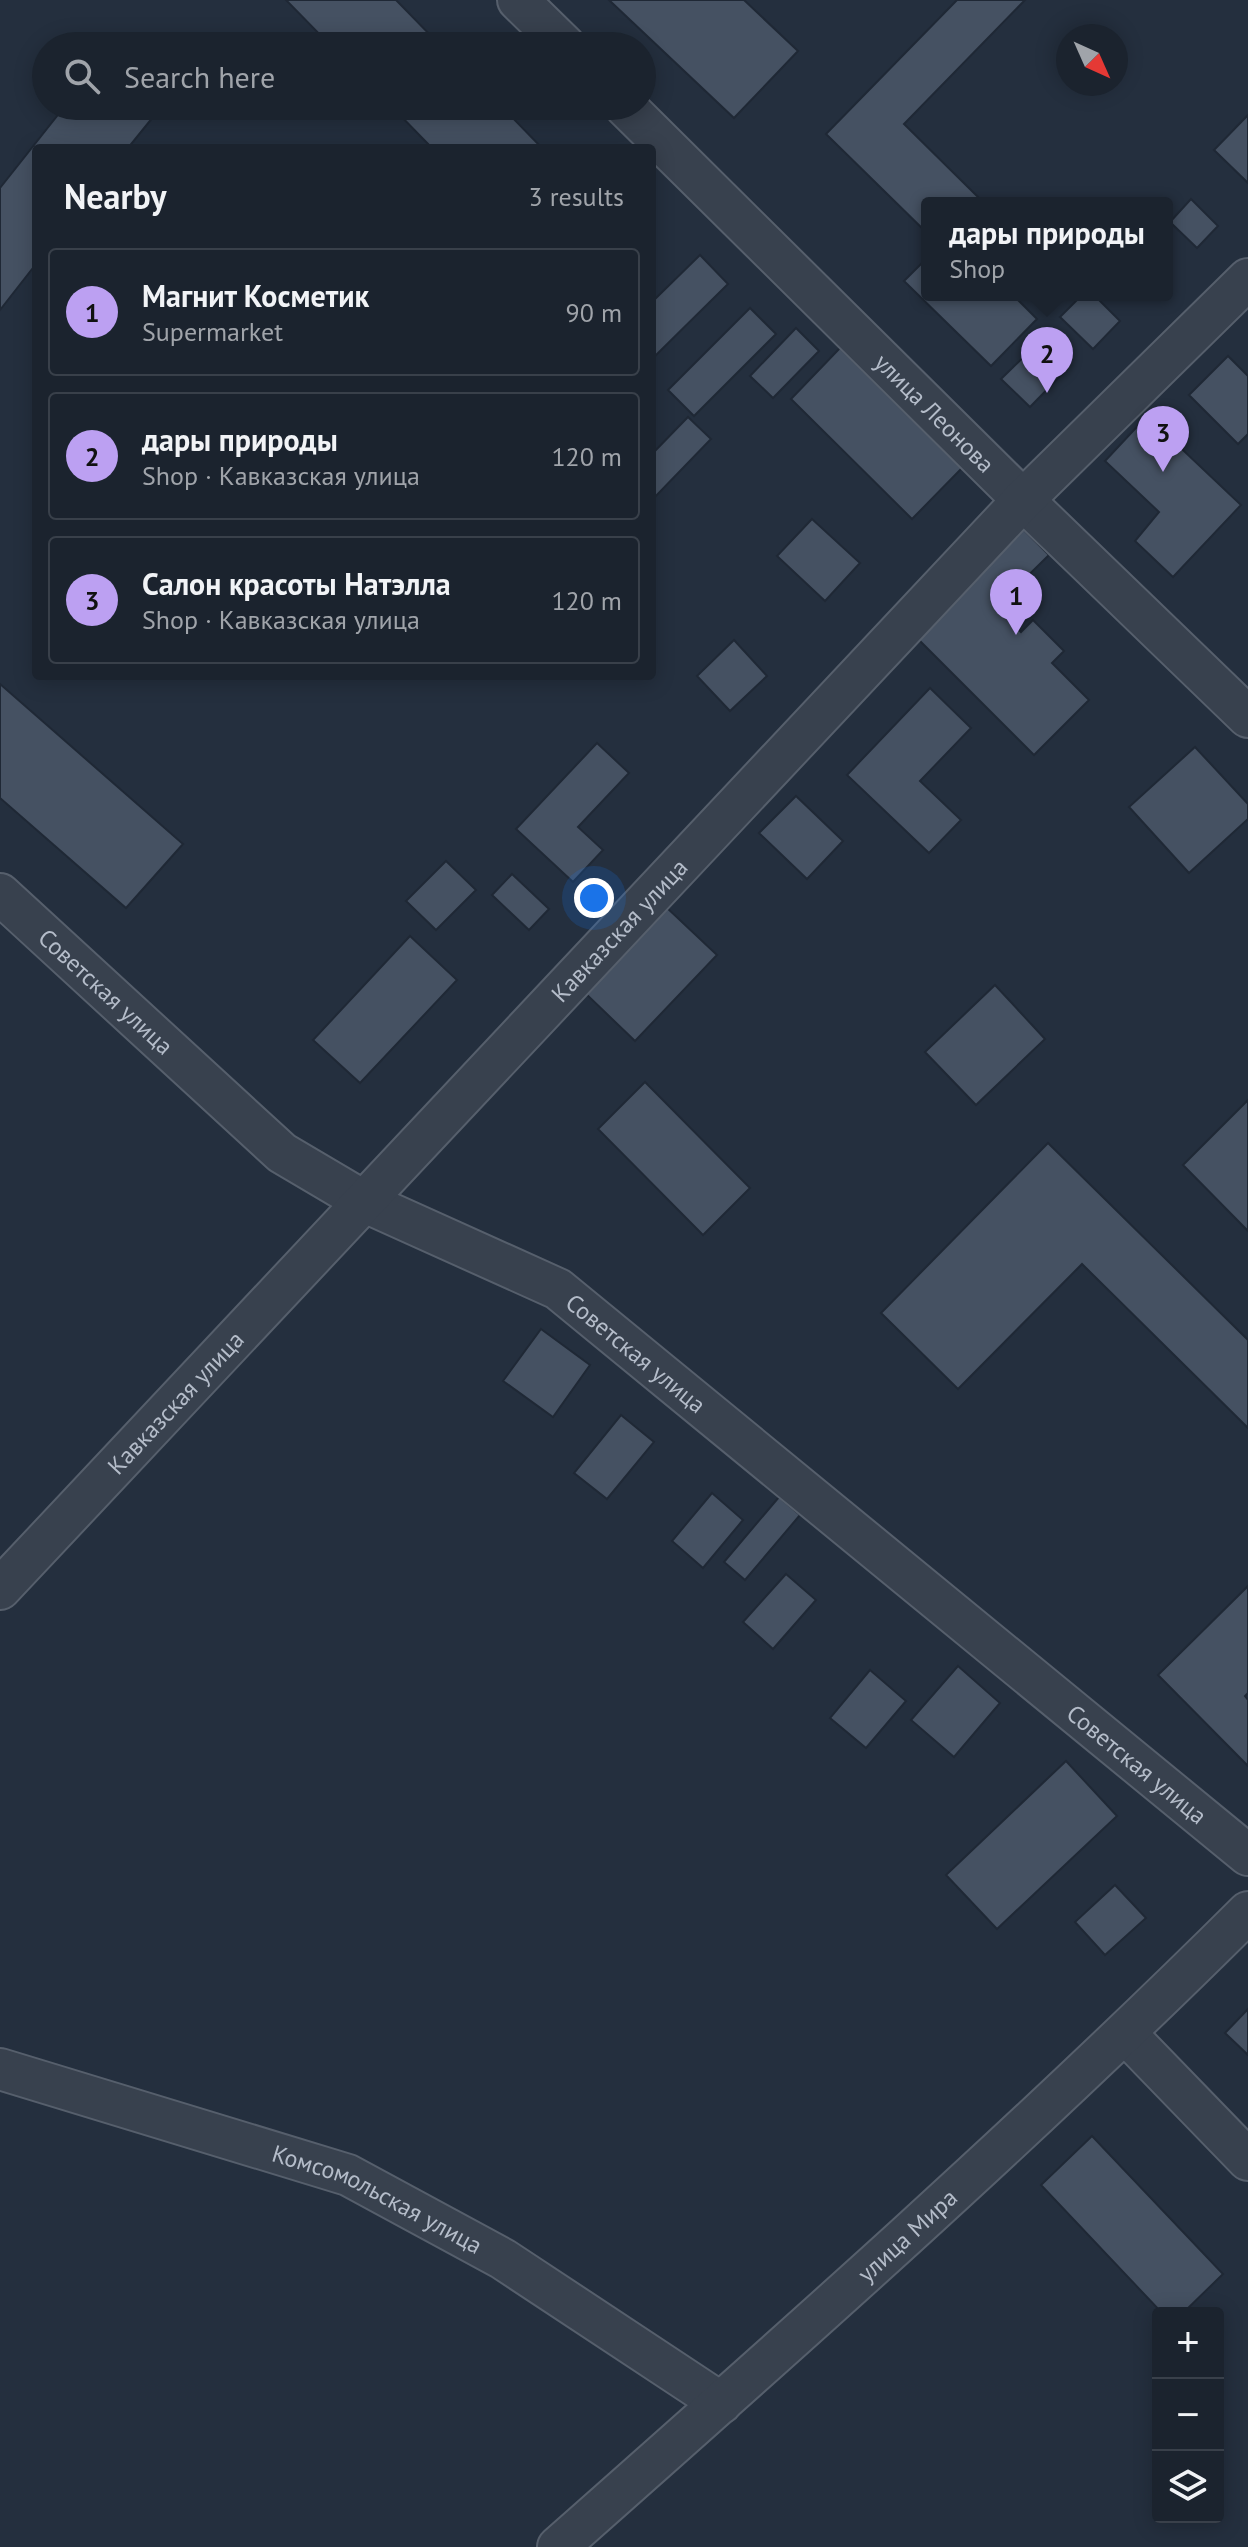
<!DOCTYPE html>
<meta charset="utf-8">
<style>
body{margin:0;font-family:"PT Sans",sans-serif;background:#242b36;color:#f1f3f6}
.controls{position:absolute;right:24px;bottom:24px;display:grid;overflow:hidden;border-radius:8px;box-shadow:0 4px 20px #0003}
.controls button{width:72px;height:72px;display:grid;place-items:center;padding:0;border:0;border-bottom:2px solid #39404a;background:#1b232e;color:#f1f3f6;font:40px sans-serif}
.compass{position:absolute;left:1056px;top:24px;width:72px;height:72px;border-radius:50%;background:#1b232e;box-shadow:0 4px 20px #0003;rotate:135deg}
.you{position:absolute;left:594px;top:898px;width:28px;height:28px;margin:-20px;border:6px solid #fff;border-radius:50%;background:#1a73e8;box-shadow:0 0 0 12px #1a73e833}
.badge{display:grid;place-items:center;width:52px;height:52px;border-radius:50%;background:#bca0f2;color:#111;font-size:26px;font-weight:700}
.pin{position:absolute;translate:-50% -66px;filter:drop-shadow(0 2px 4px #0008)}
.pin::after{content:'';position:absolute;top:42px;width:28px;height:24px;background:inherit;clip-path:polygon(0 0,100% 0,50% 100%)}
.popup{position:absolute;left:921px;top:197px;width:252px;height:104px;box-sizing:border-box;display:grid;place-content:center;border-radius:8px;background:#1b232e;filter:drop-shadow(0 2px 6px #0005);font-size:26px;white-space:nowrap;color:#a0a4aa}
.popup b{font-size:30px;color:#f1f3f6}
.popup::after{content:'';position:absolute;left:50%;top:100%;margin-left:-16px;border:16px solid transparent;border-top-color:#1b232e}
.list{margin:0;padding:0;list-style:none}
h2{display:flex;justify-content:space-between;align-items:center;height:104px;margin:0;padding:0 32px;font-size:34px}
h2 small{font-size:26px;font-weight:400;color:#a0a4aa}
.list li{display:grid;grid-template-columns:52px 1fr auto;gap:24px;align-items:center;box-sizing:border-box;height:128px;margin:0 16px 16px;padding:0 16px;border:2px solid #39404a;border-radius:8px}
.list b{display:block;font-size:30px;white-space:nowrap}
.list p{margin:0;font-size:26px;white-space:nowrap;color:#a0a4aa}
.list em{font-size:26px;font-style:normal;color:#a0a4aa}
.icon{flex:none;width:44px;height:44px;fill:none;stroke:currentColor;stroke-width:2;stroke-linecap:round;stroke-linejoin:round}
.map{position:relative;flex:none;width:1248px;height:2547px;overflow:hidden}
.search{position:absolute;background:#1b232e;box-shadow:0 4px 20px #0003;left:32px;top:32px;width:624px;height:88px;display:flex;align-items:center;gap:20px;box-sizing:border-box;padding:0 28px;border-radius:44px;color:#a0a4aa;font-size:30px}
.panel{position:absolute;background:#1b232e;box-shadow:0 4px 20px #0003;left:32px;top:144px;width:624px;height:536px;border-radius:8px}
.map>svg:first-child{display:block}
.building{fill:#455162;stroke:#1f2835;stroke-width:2}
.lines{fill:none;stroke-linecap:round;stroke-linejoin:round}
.minor-casing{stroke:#565f6c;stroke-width:44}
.minor{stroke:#38414e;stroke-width:40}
.labels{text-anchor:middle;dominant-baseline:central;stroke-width:8;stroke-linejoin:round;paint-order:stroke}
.street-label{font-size:24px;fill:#b4bcc9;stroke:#1d2633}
</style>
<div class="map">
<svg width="1248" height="2547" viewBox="0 0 1248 2547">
<rect width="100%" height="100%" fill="#242f3e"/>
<g class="building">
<polygon points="286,0 396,0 441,46 331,46"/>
<polygon points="609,0 744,0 798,51 734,118"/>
<polygon points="957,0 1025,0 904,124 978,197 972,203 927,203 927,233 826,134"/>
<polygon points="65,106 162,106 128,148 36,148 36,264 0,310 0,188"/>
<polygon points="391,106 501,106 542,148 432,148"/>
<polygon points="1248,115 1248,183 1214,150"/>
<polygon points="1191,199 1218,226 1197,248 1170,222"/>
<polygon points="700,255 728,284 652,359 652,302"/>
<polygon points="927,258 927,295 1013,295 1037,319 991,366 904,281"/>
<polygon points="1082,295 1094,295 1120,321 1093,349 1060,317"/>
<polygon points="750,308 776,334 694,416 668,390"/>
<polygon points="796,328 819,351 773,398 750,376"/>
<polygon points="1038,343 1066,370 1030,407 1001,379"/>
<polygon points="840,348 962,468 912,519 791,399"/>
<polygon points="1228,356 1248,376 1248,434 1238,444 1189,395"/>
<polygon points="1147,416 1241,505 1173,577 1135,541 1159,512 1105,461"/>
<polygon points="688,417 711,439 652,500 652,454"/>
<polygon points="812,519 860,563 825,601 777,556"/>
<polygon points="1023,529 1049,555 996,607 1021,632 1033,620 1064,651 1052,663 1089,700 1034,755 916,637"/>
<polygon points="734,640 767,676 730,711 697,676"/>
<polygon points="0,684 183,844 126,908 0,798"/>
<polygon points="930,688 971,728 920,781 961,820 929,853 847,775"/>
<polygon points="597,743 629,773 578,827 603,850 573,882 516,829"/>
<polygon points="1195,747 1248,804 1248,819 1189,873 1129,807"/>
<polygon points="796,796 843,841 807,879 759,833"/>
<polygon points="446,861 476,890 436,930 406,901"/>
<polygon points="512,874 549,909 529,930 492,895"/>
<polygon points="665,906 717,955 635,1041 583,991"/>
<polygon points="410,936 457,980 360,1083 313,1040"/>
<polygon points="995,985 1045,1039 976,1105 925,1052"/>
<polygon points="645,1082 750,1188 703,1235 598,1129"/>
<polygon points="1248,1100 1248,1231 1183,1165"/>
<polygon points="1048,1143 1248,1340 1248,1428 1082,1264 958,1389 881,1313"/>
<polygon points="541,1329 590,1365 553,1417 503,1381"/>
<polygon points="621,1415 654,1442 607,1499 574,1473"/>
<polygon points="712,1493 743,1520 703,1568 672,1541"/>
<polygon points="779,1497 800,1515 745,1580 724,1562"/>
<polygon points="786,1574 816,1600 773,1649 743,1622"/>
<polygon points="1248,1586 1248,1693 1245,1696 1248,1700 1248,1766 1158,1675"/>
<polygon points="958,1666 1000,1703 954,1757 911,1720"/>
<polygon points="870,1670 906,1701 866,1748 830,1718"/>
<polygon points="1066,1761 1117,1816 997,1929 946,1875"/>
<polygon points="1115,1885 1146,1918 1105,1955 1075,1922"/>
<polygon points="1248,2009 1248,2055 1225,2033"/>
<polygon points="1092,2136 1223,2274 1183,2313 1162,2313 1041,2185"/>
</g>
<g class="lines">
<defs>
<g id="minor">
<polyline points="518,0 565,46"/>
<path id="s1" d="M625 106 1023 500 1248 717"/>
<path id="s2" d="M0 894 282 1153 365 1202 558 1289 1248 1855"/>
<path id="s3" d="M0 1589 1023 500 1248 279"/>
<polyline points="1126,2034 1248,2160"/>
<path id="s4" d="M0 2069 348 2175 503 2259 721 2403"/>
<path id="s5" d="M558 2547C792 2340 1026 2133 1248 1912"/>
</g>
</defs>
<use href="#minor" class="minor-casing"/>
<use href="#minor" class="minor"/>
</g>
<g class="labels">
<g class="street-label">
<text stroke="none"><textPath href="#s1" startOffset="436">улица Леонова</textPath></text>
<text stroke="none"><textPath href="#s3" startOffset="904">Кавказская улица</textPath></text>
<text stroke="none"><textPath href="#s2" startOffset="144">Советская улица</textPath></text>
<text stroke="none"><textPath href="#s2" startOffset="792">Советская улица</textPath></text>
<text stroke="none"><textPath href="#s3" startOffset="256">Кавказская улица</textPath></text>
<text stroke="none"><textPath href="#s2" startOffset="1440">Советская улица</textPath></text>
<text stroke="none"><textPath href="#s4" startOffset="400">Комсомольская улица</textPath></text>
<text stroke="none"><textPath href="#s5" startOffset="468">улица Мира</textPath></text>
</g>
</g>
</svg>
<div class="controls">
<button>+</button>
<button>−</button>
<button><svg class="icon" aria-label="layers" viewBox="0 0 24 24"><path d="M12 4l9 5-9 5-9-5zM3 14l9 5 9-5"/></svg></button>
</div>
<svg class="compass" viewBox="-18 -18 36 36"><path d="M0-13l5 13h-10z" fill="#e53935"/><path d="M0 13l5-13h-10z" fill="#a0a4aa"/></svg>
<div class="you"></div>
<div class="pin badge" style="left:1016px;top:635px">1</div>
<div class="pin badge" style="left:1047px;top:393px">2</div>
<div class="popup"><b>дары природы</b>Shop</div>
<div class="pin badge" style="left:1163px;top:472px">3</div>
<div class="search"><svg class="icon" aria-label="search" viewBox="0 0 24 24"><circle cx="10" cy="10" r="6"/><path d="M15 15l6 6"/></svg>Search here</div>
<section class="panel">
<h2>Nearby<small>3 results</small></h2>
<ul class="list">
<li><span class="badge">1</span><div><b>Магнит Косметик</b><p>Supermarket</p></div><em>90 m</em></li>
<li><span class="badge">2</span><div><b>дары природы</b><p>Shop · Кавказская улица</p></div><em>120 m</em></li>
<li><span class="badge">3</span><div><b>Салон красоты Натэлла</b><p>Shop · Кавказская улица</p></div><em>120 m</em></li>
</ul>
</section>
</div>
